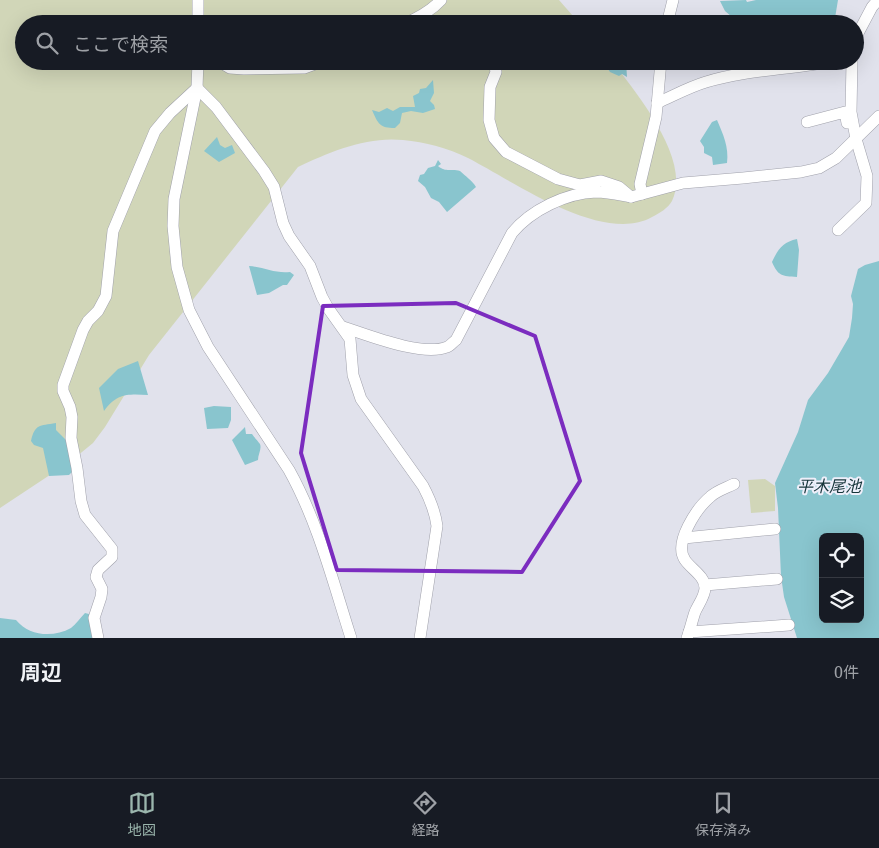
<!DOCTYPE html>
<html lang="ja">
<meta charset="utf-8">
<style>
body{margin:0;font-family:"Noto Serif","Noto Sans JP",serif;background:#20242c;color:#f1f3f6}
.controls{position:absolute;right:15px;bottom:15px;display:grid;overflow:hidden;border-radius:8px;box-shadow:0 5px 20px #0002}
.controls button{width:45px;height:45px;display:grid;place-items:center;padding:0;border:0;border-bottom:1px solid #363941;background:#171b24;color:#f1f3f6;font:25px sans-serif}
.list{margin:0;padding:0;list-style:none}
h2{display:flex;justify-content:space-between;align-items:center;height:65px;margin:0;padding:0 20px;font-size:21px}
h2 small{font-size:16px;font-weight:400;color:#9ea1a6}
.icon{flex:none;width:28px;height:28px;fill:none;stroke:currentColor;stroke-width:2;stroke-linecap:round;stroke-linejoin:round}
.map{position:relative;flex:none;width:879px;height:638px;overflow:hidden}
.search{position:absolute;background:#171b24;box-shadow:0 5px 20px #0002;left:15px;right:15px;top:15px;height:55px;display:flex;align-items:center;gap:12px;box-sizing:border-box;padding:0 18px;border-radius:28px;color:#9ea1a6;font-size:19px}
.sheet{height:140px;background:#171b24}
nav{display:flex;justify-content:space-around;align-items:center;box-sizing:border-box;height:70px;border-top:1px solid #363941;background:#171b24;font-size:14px;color:#9ea1a6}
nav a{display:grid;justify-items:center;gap:2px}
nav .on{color:#9bb6ad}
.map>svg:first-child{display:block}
.green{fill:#d1d6b8}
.water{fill:#89c5ce;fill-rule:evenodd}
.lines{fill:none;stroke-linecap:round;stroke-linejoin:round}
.minor-casing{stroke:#a0a1ab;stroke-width:12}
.minor{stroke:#fff;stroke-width:11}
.marked{fill:none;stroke:#7b2cbf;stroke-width:4;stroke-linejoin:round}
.labels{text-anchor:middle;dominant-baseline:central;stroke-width:4;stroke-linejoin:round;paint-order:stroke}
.water-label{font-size:16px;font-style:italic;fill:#16353a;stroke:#eeeffa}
</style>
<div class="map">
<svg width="879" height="638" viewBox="0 0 879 638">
<rect width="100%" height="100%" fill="#e1e2ec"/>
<g class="green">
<path d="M0 0H559L580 24H24V61H612C636 93 692 159 672 201 668 208 660 213 652 217 603 245 513 181 468 158 448 148 425 142 403 140 367 136 329 152 298 167L149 355 105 427 93 443 71 461 0 508Z"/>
<polygon points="765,479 775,486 775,511 751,513 748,480"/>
</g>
<g class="water">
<polygon points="746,0 747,2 756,0 838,0 834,24 738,22 725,11 720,1"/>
<polygon points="606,61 626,61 627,77 622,74 619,76 610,72 606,66"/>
<path d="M433 80 434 93 430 101 434 105 435 109 423 113 411 111 402 113 400 123 395 128C380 128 378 124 372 110L379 112 387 108 393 111 400 107H415L413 96 419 93 420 89 426 88Z"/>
<path d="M717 120C723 134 729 147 727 163L713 165 712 157 704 153V147L700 141 712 122Z"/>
<polygon points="217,137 220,145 225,148 232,145 235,153 219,162 204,151"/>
<path d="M438 160 441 164 438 166C446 173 452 168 460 171 466 177 472 180 476 187L447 212 439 202 431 198 425 187 418 181 420 175 424 174 428 168 435 166Z"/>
<path d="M797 239 799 250 797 277C782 276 778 276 772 262 778 249 783 242 797 239Z"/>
<path d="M879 261V638H797L784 597 781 576 778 508 775 483 798 432 808 400 828 373 849 337 852 318 853 304 851 296 858 269 865 265ZM823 537H860V619H823Z"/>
<path d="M249 266C263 267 276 274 290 272L294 275 287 285H283L269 293 257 295Z"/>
<path d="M138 361 148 395C128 394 117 393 104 411L99 388 118 369Z"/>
<polygon points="214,406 231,407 231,420 228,428 207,429 204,408"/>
<path d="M56 423V430L68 442 73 471 69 475 49 476 43 448 34 445 31 441C35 424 39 426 56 423Z"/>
<path d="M245 427 246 434H252C254 437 258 441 260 444 262 449 258 454 258 460L245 465 232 440Z"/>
<path d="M85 613 89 614 93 638H0V618L16 620C29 636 53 638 71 628 76 624 80 618 85 613Z"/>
</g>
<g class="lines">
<defs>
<g id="minor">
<polyline points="198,24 198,0"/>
<path d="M404 24C418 18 431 11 441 0"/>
<polyline points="426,24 448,24"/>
<polyline points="667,24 673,0"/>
<polyline points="855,39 872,7 878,0"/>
<path d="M198 61 197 88 174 199 173 226 177 267 189 310 208 347 289 470C318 522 333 582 351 638"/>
<polyline points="218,61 230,68 244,69 304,68 323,61"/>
<polyline points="494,61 496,72 490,87 489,120 494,138 506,152 558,179 580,185 601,181 619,187 631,197 683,183 743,178 801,172 819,168 836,158 879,116"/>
<path d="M197 88 216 107 264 171 274 187 283 223 289 236 310 266 322 297 328 308 350 339 353 375 361 399 423 486C430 499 435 511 437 526L420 638"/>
<path d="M657 103C673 96 689 87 706 82 742 71 779 70 816 64"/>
<polyline points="807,122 845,112 847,123"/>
<polyline points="642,194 640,184 656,117 661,61"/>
<polyline points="838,230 866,203 867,176 856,139 851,112 852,61"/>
<path d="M343 327C368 335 422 357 447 347 450 346 453 342 456 340L512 233C531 210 566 193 596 192 608 192 620 195 631 197"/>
<polyline points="684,538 775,529"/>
<polyline points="705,585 777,579"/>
<polyline points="689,632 789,625"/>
<polyline points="98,638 94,618 101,597 102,589 96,577 98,570 112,557 112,549 85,515 81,501 77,468 71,438 72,417 70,407 63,391 63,385 83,330 88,321 98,311 106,296 113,231 155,131 170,113 197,88"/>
<path d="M687 638C690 630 692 621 695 612 698 605 705 596 705 588 705 576 691 569 685 560 673 543 697 508 710 497 716 491 726 488 734 484"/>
</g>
</defs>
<use href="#minor" class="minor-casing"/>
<use href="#minor" class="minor"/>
</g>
<path class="marked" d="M456 303 535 336 580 481 522 572 337 570 301 453 323 306Z"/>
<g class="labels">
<g class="water-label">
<text x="829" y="486">平木尾池</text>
</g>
</g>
</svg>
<div class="controls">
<button><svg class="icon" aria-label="locate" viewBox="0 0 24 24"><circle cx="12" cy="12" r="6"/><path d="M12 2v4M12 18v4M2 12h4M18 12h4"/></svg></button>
<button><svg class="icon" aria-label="layers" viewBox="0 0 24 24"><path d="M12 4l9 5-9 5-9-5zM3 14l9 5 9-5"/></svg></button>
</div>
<div class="search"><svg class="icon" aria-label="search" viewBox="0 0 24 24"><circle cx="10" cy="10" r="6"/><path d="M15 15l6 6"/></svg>ここで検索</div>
</div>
<section class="sheet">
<h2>周辺<small>0件</small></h2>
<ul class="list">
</ul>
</section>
<nav>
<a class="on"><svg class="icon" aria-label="map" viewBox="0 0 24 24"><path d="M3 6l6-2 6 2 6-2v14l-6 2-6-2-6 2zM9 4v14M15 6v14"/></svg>地図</a>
<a><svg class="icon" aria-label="directions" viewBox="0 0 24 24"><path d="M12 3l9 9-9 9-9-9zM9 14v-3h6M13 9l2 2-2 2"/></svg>経路</a>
<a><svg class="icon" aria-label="saved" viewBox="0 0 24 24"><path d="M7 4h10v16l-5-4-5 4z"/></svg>保存済み</a>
</nav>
